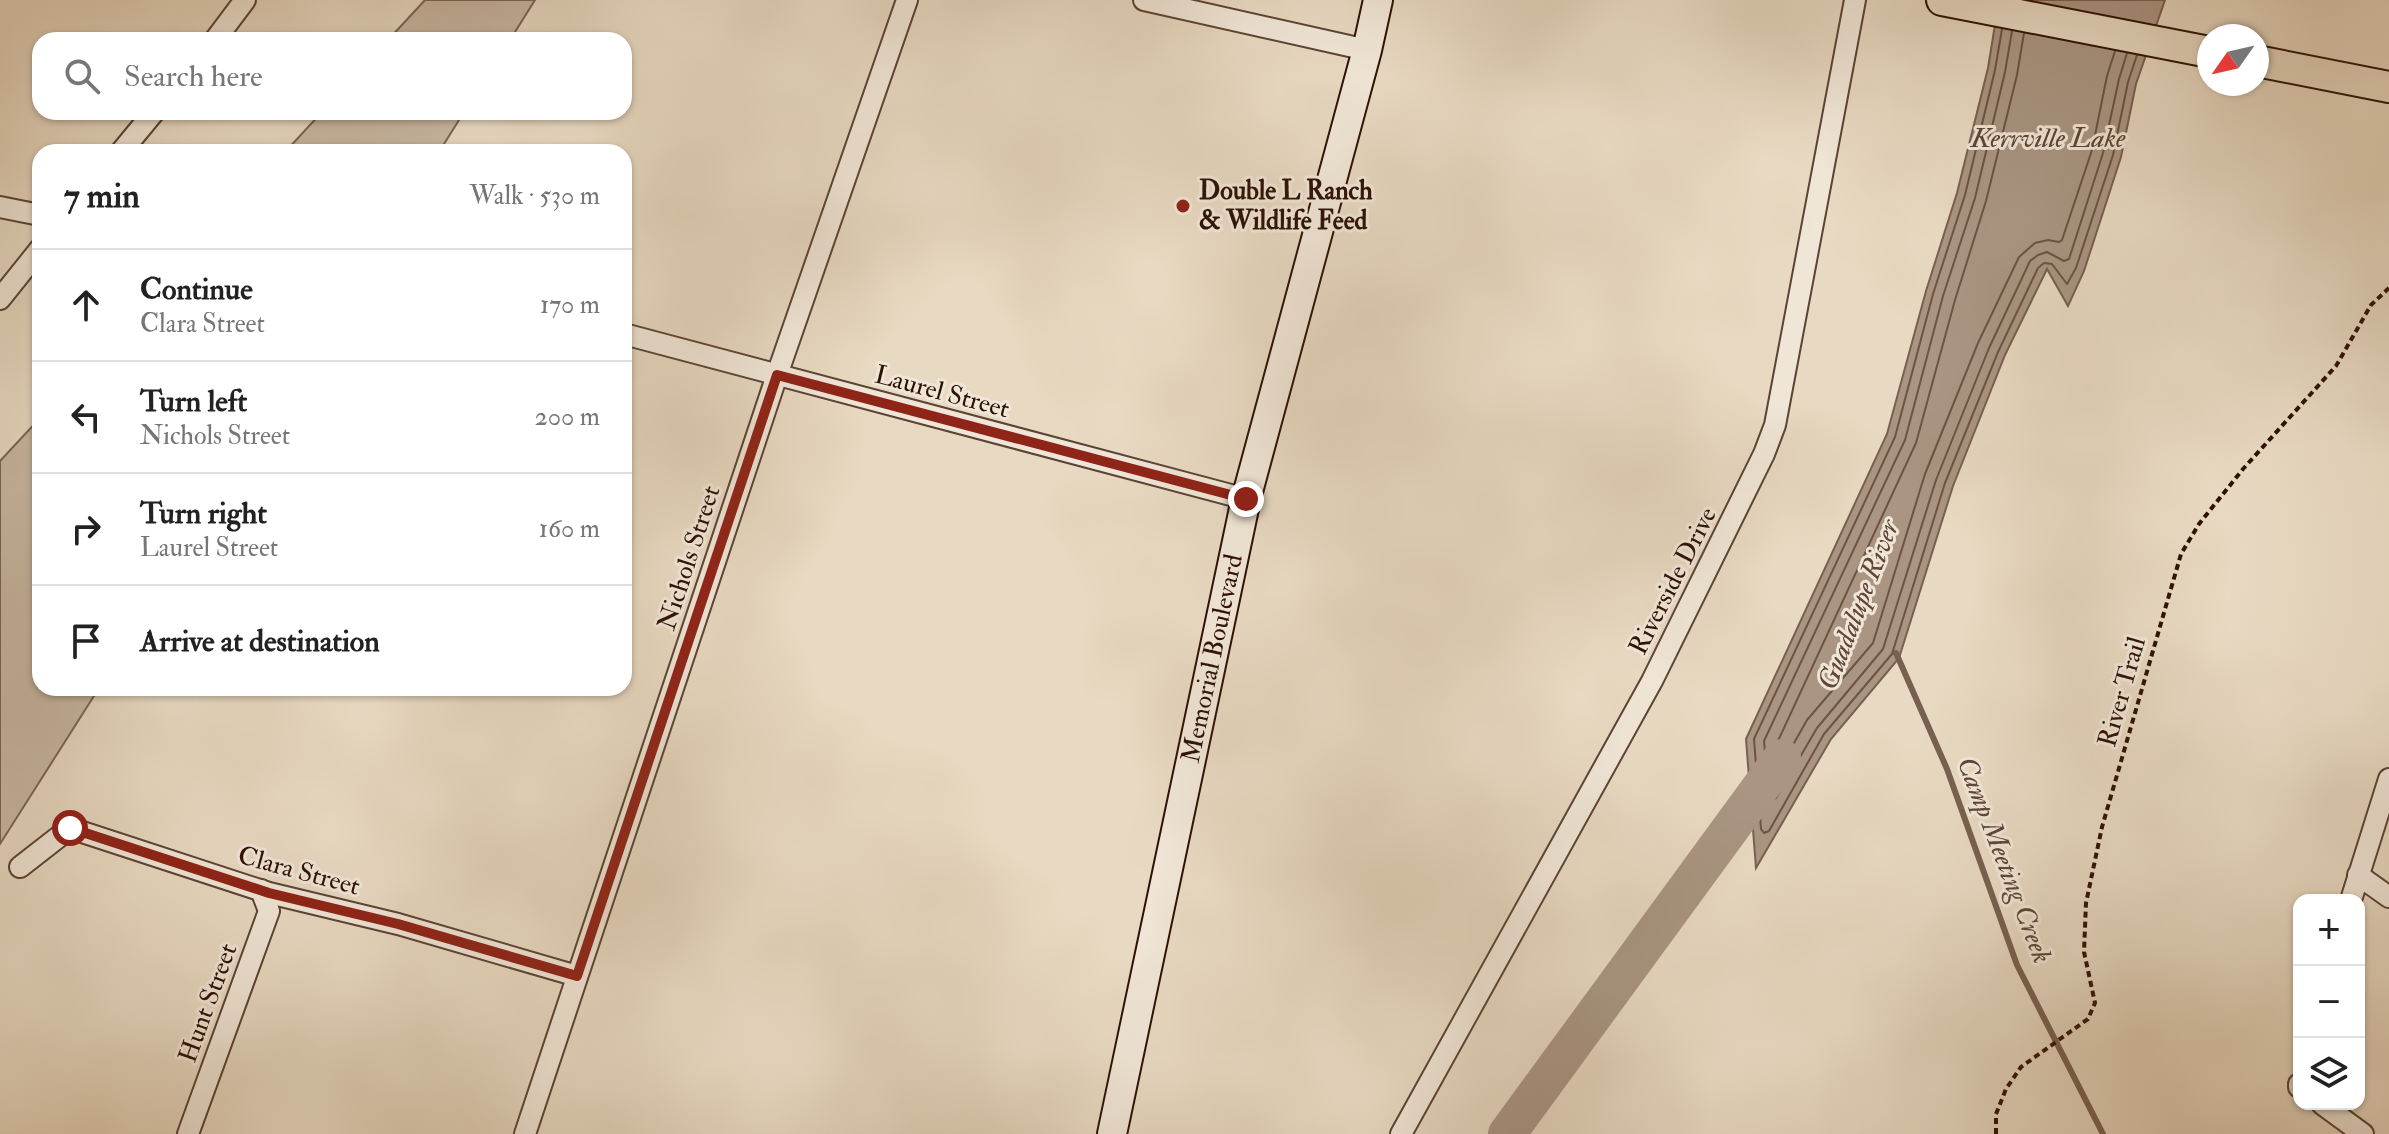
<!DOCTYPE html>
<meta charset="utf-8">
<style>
body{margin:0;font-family:"IM FELL Double Pica",serif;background:#f2f2f2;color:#222}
.controls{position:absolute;right:24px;bottom:24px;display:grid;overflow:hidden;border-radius:16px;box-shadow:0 2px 6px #0004}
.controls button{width:72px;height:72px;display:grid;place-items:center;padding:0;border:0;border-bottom:2px solid #e0e0e0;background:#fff;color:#222;font:40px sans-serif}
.compass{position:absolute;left:2197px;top:24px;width:72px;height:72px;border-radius:50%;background:#fff;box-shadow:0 2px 6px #0004;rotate:236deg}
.stop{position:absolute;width:24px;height:24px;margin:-18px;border:6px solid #8f2418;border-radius:50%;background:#fff}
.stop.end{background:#8f2418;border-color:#fff;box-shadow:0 2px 8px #0008}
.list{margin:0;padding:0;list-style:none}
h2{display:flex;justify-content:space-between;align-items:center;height:104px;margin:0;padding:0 32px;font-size:34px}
h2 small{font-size:26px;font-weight:400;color:#767676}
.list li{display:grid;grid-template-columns:52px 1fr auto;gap:24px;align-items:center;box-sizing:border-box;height:112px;padding:0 32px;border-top:2px solid #e0e0e0}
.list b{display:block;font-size:30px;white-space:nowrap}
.list p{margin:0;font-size:26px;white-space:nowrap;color:#767676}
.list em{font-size:26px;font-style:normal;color:#767676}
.icon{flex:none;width:44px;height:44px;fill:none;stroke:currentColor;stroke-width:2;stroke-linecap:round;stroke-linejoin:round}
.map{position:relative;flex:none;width:2389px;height:1134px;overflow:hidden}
.search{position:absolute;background:#fff;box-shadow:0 2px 6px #0004;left:32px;top:32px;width:600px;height:88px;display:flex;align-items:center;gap:20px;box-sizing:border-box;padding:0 28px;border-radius:24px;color:#767676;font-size:30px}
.panel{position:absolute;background:#fff;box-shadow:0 2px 6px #0004;left:32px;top:144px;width:600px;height:552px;border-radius:24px}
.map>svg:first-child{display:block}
.green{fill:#c8b7a2;stroke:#7b6454;stroke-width:2}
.water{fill:#a99582;stroke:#786050;stroke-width:2}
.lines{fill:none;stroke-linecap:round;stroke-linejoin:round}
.shore{stroke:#6c5344;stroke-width:2}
.stream{stroke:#786050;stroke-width:6}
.river{stroke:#a99582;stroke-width:38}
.minor-casing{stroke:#5c4334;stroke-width:24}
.secondary-casing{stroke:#2e1105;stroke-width:32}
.primary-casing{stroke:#2e1105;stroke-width:34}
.path{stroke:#2e1105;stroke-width:4;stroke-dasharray:6 4;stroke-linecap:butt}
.minor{stroke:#f0e6d7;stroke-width:20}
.secondary{stroke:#f0e6d7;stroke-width:28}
.primary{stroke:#e8d9c2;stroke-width:30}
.route{stroke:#8f2418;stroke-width:10}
.poi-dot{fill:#8f2418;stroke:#f0e6d7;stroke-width:3}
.labels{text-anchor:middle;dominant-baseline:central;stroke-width:6;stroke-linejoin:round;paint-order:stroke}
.poi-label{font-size:26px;font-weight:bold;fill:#2e1105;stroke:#f0e6d7;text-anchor:start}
.street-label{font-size:26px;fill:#2e1105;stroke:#f0e6d7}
.water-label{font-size:28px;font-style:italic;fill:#5f4637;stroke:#f0e6d7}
</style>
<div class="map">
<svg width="2389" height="1134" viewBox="0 0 2389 1134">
<rect width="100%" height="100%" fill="#e8d9c2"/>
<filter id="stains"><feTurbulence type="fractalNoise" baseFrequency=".0025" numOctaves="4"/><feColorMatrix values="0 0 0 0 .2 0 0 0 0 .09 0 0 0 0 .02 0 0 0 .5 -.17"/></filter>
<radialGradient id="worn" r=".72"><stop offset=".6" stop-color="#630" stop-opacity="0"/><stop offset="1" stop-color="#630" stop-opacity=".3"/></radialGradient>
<g class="green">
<polygon points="425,0 535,0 510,40 388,40"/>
<polygon points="322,112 464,112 439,152 285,152"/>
<polygon points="40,418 40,688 99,688 0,844 0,461"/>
</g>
<polygon class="water" points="1999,0 2165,0 2136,84 2121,157 2084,271 2068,306 2047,269 2005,355 1953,486 1899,658 1831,739 1756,868 1746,739 1887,434 1926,291 1957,193 1988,68"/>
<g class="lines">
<g class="shore">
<polyline points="2002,29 1995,70 1965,195 1933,294 1895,437 1754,739 1761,829 1764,833 1769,831 1824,734 1892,654 1945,483 1998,352 2038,268 2044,263 2052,264 2067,284 2076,268 2113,155 2128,82 2137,55"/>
<polyline points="2012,31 2005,72 1975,198 1943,296 1905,440 1764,741 1769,797 1771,800 1776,798 1817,728 1883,649 1936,480 1989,348 2030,261 2038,255 2047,252 2064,261 2069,259 2103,153 2119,79 2127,53"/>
<polyline points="2024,33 2017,75 1986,201 1955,300 1916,443 1777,743 1777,758 1780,761 1785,759 1807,720 1873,643 1925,474 1978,343 2019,257 2035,243 2048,240 2059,242 2062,240 2092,150 2107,76 2115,51"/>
</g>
<polyline class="stream" points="1896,653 1947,769 2017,965 2103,1134"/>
<polyline class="river" points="1507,1134 1782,758"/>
<defs>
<g id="minor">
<polyline points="1144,0 1367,50"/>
<polyline points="215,40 245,0"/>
<polyline points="121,152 154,112"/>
<polyline points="0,207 40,215"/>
<polyline points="0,299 40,249"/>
<polyline points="624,334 1246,499"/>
<polyline points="20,867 70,828 269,893 398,924 577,976"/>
<polyline points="2358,875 2389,897"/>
<polyline points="2351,900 2389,779"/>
<polyline points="2299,1084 2299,1087"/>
<polyline points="2322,1104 2363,1134"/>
<polyline points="188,1134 269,911 261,890"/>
<polyline points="525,1134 777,375 907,0"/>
<polyline points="1401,1134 1652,681 1764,454 1775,425 1855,0"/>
</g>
<g id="secondary">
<path id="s1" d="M1112 1134 1246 499 1367 50 1378 0"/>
</g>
<g id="primary">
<polyline points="1942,0 2209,52"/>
<polyline points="2257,61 2389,87"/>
</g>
</defs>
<use href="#minor" class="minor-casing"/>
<use href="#secondary" class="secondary-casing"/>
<use href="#primary" class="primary-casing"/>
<polyline class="path" points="1996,1134 1996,1114 2006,1089 2021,1067 2088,1019 2095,1003 2084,952 2086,903 2102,827 2181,554 2199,524 2243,469 2336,366 2371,305 2389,288"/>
<use href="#minor" class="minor"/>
<use href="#secondary" class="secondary"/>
<use href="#primary" class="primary"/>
</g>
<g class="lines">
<polyline class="route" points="70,828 269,893 398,924 577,976 777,375 1246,499"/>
</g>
<circle class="poi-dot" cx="1183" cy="206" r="8"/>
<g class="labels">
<g class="poi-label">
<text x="1199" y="191">Double L Ranch<tspan x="1199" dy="30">&amp; Wildlife Feed</tspan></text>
</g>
<g class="street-label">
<text transform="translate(942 392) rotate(15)">Laurel Street</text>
<text transform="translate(689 558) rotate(-72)">Nichols Street</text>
<text transform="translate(1673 581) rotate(-63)">Riverside Drive</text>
<text stroke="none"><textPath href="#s1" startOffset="486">Memorial Boulevard</textPath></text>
<text transform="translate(2122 692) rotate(-74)">River Trail</text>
<text transform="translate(299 871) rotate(15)">Clara Street</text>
<text transform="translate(208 1003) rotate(-70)">Hunt Street</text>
</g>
<g class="water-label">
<text x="2048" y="138">Kerrville Lake</text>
<text transform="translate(1859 605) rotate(-69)">Guadalupe River</text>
<text transform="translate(2004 860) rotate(69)">Camp Meeting Creek</text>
</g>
</g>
<rect width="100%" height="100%" filter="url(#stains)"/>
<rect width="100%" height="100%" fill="url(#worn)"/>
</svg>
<div class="controls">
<button>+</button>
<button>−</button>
<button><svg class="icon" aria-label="layers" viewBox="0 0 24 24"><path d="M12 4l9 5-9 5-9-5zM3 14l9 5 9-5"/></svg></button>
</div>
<svg class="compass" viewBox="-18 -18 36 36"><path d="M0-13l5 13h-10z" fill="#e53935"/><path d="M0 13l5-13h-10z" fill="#767676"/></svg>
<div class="stop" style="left:70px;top:828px"></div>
<div class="stop end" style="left:1246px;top:499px"></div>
<div class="search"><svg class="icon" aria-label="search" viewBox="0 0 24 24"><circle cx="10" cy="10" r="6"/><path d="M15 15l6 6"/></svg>Search here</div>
<section class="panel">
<h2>7 min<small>Walk · 530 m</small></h2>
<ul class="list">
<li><svg class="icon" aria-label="ahead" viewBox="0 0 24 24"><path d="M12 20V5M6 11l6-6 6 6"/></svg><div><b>Continue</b><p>Clara Street</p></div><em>170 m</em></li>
<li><svg class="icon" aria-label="left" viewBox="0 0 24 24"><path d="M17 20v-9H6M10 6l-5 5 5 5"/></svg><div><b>Turn left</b><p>Nichols Street</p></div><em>200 m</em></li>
<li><svg class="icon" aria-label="right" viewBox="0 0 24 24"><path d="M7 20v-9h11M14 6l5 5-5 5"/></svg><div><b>Turn right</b><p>Laurel Street</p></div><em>160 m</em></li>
<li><svg class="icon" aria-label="arrive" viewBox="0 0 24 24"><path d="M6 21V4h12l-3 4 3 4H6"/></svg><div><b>Arrive at destination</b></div></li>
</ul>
</section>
</div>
